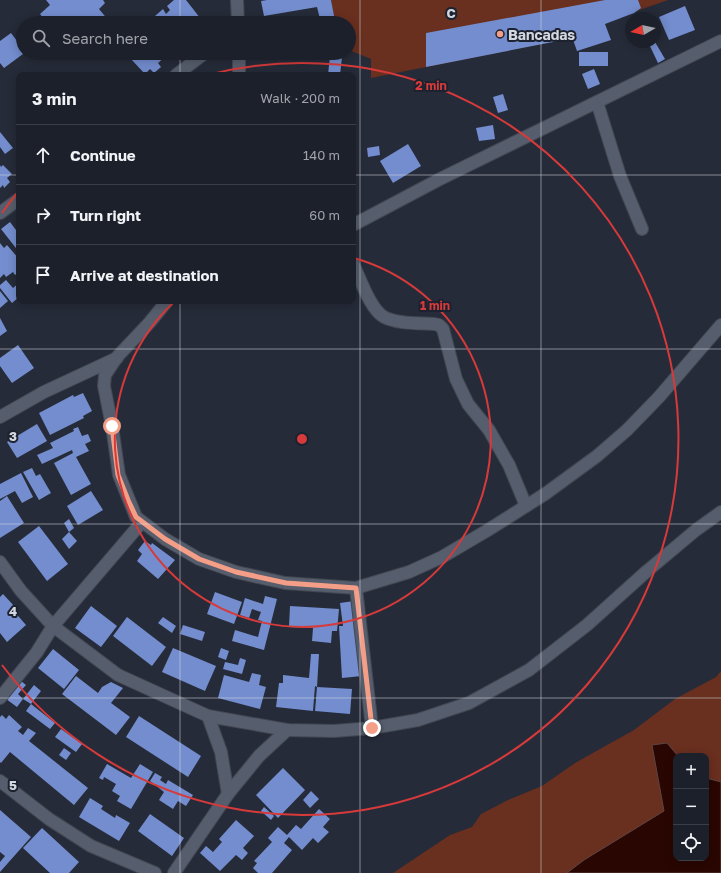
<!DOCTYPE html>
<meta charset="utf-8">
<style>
body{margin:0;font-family:"Golos Text",sans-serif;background:#252833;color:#f1f3f6}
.controls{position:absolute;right:12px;bottom:12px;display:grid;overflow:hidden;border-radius:8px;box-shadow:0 2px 10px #0003}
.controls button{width:36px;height:36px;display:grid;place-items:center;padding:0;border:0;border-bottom:1px solid #3a3e47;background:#1c202b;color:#f1f3f6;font:20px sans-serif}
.compass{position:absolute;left:625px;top:12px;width:36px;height:36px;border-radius:50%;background:#1c202b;box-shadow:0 2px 10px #0003;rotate:261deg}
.stop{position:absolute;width:12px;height:12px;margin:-9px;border:3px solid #f49e87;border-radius:50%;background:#fff}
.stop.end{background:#f49e87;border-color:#fff;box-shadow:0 1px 4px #0008}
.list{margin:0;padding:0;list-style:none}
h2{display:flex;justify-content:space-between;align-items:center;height:52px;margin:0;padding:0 16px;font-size:17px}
h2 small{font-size:13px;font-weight:400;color:#a0a3a9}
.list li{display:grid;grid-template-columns:26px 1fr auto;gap:12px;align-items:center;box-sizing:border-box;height:60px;padding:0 16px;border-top:1px solid #3a3e47}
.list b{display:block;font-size:15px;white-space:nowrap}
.list em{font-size:13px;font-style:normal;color:#a0a3a9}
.icon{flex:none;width:22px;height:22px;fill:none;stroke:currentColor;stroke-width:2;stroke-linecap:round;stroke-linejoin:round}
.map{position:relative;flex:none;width:721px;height:873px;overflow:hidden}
.search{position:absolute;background:#1c202b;box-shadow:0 2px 10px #0003;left:16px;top:16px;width:340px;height:44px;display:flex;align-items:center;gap:10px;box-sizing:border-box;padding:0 14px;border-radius:22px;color:#a0a3a9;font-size:15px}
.panel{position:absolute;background:#1c202b;box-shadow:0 2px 10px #0003;left:16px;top:72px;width:340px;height:232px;border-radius:8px}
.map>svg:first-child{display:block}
.green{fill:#692f1f;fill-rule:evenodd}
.water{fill:#290601;stroke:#5c4544}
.building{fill:#738dce}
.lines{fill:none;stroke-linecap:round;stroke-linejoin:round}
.street-casing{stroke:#424752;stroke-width:14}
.street{stroke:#565d6c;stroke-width:12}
.route{stroke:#f49e87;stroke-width:5}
.grid{fill:none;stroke:#d3d7e0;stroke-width:1;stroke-opacity:0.55}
.ring{fill:none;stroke:#d63a3a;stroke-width:2}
.poi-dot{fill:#f49e87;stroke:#1c222f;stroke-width:1.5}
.labels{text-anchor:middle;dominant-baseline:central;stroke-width:4;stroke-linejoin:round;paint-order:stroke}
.poi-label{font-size:14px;font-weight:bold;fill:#d3d7e0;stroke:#1c222f;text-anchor:start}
.grid-label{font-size:13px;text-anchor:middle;font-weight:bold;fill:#d3d7e0;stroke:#1c222f;stroke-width:4;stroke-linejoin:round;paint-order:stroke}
.centre{fill:#d63a3a;stroke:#1c222f;stroke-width:2}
.ring-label{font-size:12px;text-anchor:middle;font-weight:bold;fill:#d63a3a;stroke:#1c222f;stroke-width:4;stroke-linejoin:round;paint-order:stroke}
</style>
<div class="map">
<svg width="721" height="873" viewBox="0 0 721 873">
<rect width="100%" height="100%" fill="#262b39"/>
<g class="green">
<polygon points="331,0 668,0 571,34 566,39 371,78 371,59 349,50 349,23 335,23"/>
<path d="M721 671V873H393L450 835 472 827 481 814 508 800 542 786 575 763 634 730 675 699 716 677ZM676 756H706V858H676Z"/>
</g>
<polygon class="water" points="667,743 678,756 676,756 676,858 706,858 706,778 721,782 721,873 567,873 584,860 664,811 652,745"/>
<g class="building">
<polygon points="46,0 103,0 105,3 99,9 109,21 106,23 67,23 65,21 62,23 47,23 40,14 50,5"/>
<polygon points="174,0 186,0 204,23 160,23 155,16 163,9 166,14 170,10 167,6"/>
<polygon points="267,0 331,0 335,21 321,23 317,7 264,16 261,1"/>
<polygon points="605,0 638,0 641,8 634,13 605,24 611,40 577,51 571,34 563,40 426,67 426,33"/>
<polygon points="685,6 695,30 669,40 659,17"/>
<polygon points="266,19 291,21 291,23 266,23"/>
<polygon points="11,33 23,49 23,54 4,68 0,63 0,41"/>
<polygon points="648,42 655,42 665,59 658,63"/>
<rect x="579" y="52" width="29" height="14"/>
<polygon points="136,53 164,53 166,56 158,63 161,67 154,73 150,69 145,74 130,58"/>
<polygon points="330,56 342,57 340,75 328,75"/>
<polygon points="594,69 600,84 588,89 582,74"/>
<polygon points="503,94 508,110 498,113 493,97"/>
<polygon points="493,125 495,139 479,141 476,128"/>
<polygon points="0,132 13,148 5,154 0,147"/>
<polygon points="408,144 421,166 393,183 380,161"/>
<polygon points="379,146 380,155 368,157 367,148"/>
<polygon points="0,165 1,167 3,165 12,174 7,178 10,182 4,188 3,185 0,188"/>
<polygon points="10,222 19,234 19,252 1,229"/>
<polygon points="0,243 4,248 7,245 19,259 19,272 15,275 13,272 6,277 4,274 0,278"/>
<polygon points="6,280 13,288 19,283 19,297 12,303 0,288 0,285"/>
<polygon points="0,291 8,301 0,308"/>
<polygon points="0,318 7,331 0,336"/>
<polygon points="18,345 34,368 12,383 0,366 0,358"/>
<polygon points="83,393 92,411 83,416 84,418 50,435 39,413 73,395 74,397"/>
<polygon points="37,424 47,441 17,458 7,442"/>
<polygon points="78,427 82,436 88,434 91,441 85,444 89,451 76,457 91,484 71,495 54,463 73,453 72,450 42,464 37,455 53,448 50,443 74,431 73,429"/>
<polygon points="32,468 36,476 40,474 51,493 39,500 23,472"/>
<polygon points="21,473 33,497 22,503 15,491 0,499 0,484"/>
<polygon points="91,491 103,510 78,525 67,506"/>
<polygon points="7,496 24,523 0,538 0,501"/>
<polygon points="69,519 74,528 69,532 64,523"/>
<polygon points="39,526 68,564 47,581 18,542"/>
<polygon points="69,532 77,541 69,549 62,539"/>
<polygon points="145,541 151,545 152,543 175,560 158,579 137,561 142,554 138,550"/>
<polygon points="215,592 242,602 234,624 207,614"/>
<polygon points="3,594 15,607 12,609 26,625 7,642 0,633 0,597"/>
<polygon points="265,596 277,599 264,650 232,641 235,630 258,637 262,621 258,620 261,612 252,609 249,618 240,615 245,598 263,604"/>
<polygon points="354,601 362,676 342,678 339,626 343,626 340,603"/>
<polygon points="91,606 117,626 101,647 75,628"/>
<polygon points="290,606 339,609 337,631 332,631 331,643 312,641 313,628 289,627"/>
<polygon points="127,617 166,647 152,666 113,636"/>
<polygon points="163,617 176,626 172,633 158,623"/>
<polygon points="183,625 205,632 202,641 180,634"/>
<polygon points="173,648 216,666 205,691 162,672"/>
<polygon points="221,648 229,651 226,660 218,657"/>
<polygon points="53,649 79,670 64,689 38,668"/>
<polygon points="311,654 319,654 317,687 315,686 313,711 276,707 279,683 283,683 283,675 309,678"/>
<polygon points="240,658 246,660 242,674 223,669 225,662 238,665"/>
<polygon points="252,673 261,675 259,685 266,687 260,709 218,698 224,675 249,682"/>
<polygon points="76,676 98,693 102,687 111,682 123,688 111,703 130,717 116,735 62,694"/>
<polygon points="21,681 26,685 18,694 23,699 34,685 41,691 31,704 55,723 50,729 26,711 31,704 23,699 17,707 6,699"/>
<polygon points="317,687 352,689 350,714 315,711"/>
<polygon points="2,715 6,719 9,715 22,727 18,731 23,735 28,728 36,733 29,741 88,788 74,805 10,752 1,763 0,762 0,717"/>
<polygon points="139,716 201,756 188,777 126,737"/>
<polygon points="61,729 82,744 76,752 55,737"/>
<polygon points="64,748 71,753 66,760 59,755"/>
<polygon points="107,764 131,778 140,764 153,772 131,809 117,801 120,796 112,791 116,784 104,777 103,780 99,778"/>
<polygon points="283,768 305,790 278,818 256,795"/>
<polygon points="155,773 162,777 160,780 166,784 168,780 193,795 186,806 178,801 173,809 159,800 164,792 150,781"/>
<polygon points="311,791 319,799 310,808 303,800"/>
<polygon points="90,798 103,806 101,809 115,818 116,815 130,823 119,841 79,817"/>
<polygon points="264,807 274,816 271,820 261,811"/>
<polygon points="319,809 330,819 323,827 329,832 318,843 313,838 302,850 289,837 284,843 292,850 272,873 258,873 253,868 257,863 254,861 272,842 268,838 278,827 287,835 296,825 301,829"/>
<polygon points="0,810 31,837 0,872 0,862 5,856 0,852"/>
<polygon points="150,814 184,838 172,856 138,831"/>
<polygon points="236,820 254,836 243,848 248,853 242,860 236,855 220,871 200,853 206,846 213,852 222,842 219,839"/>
<polygon points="42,828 79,862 69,873 50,873 23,848"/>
</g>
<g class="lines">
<defs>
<g id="street">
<polyline points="237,0 238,23"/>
<polyline points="239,53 239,75"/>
<polyline points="176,75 205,53"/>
<polyline points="597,102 620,176 642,229"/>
<polyline points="0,213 19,199"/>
<polyline points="353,225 440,179 721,41"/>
<path d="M353 264C360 278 370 309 384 317 398 324 418 323 434 324L439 325 443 329 456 379 468 404 489 430 509 465 526 506"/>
<polyline points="167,301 150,322 117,357 105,375 104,386 112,426 119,475 136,517 165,539 199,559 236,572 285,583 356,588 409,572 442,557 488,530 545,494 597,456 627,430 659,397 721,325"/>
<polyline points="0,417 44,392 117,358"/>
<polyline points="0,562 21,591 53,626 118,675 208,716 287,730 334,731 372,728 418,720 469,703 529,670 587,625 647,571 696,530 721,512"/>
<polyline points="356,588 372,728"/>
<polyline points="0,698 37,652 53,626 142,522"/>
<polyline points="208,716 221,752 228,794"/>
<polyline points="0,781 49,819 91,846 155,873"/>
<polyline points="174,873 228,794 259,756 287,730"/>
</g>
</defs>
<use href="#street" class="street-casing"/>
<use href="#street" class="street"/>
</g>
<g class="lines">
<polyline class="route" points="112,426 118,475 128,500 136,517 165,539 199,559 236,572 286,583 356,588 372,728"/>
</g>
<path class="grid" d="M180 0V23M360 0V873M541 0V873M180 53V75M0 175H19M353 175H721M180 301V873M0 349H721M0 524H721M0 698H721"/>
<g class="ring">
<path d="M354 258A188 188 0 1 1 174 302"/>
<path d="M2 213A376 376 0 0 1 18 192M208 75A376 376 0 1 1 2 665"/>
</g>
<circle class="poi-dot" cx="500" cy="34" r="4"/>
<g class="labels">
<g class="poi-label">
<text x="508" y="34">Bancadas</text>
</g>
</g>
<g class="grid-label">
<text x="451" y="18">C</text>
<text x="13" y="441">3</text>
<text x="13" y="616">4</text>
<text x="13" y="790">5</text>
</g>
<circle cx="302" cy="439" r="6" class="centre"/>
<g class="ring-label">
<text x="431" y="90">2 min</text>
<text x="435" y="310">1 min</text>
</g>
</svg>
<div class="controls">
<button>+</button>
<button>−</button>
<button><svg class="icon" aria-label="locate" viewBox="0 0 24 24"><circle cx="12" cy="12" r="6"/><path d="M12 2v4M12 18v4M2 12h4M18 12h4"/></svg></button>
</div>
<svg class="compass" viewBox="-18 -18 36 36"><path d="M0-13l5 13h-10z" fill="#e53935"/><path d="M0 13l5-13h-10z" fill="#a0a3a9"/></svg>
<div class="stop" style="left:112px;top:426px"></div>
<div class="stop end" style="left:372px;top:728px"></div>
<div class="search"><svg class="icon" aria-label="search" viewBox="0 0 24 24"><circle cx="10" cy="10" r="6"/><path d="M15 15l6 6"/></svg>Search here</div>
<section class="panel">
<h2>3 min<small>Walk · 200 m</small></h2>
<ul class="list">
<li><svg class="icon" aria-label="ahead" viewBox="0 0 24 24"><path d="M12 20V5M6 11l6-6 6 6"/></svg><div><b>Continue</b></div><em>140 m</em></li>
<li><svg class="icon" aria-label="right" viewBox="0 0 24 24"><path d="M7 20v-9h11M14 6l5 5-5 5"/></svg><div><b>Turn right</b></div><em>60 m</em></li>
<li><svg class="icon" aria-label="arrive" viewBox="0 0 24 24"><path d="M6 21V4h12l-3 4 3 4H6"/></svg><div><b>Arrive at destination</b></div></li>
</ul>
</section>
</div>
